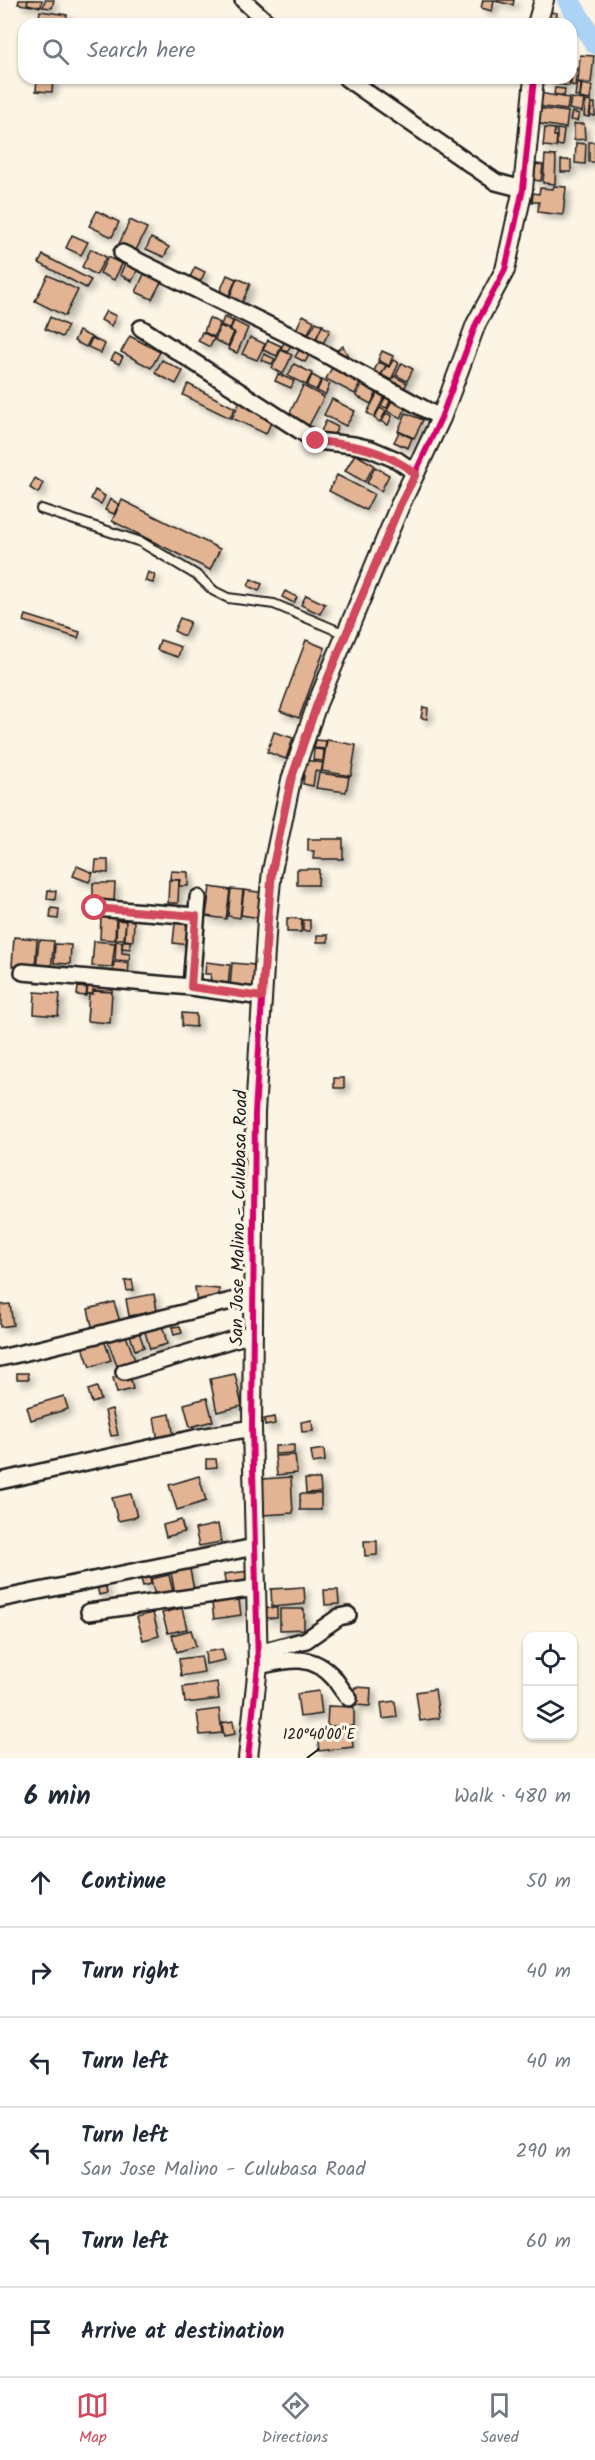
<!DOCTYPE html>
<meta charset="utf-8">
<style>
body{margin:0;font-family:Kalam,sans-serif;background:#f2f2f3;color:#1f2937}
.controls{position:absolute;right:18px;bottom:18px;display:grid;overflow:hidden;border-radius:12px;box-shadow:0 2px 4px #0004}
.controls button{width:54px;height:54px;display:grid;place-items:center;padding:0;border:0;border-bottom:2px solid #e0e1e3;background:#fff;color:#1f2937;font:30px sans-serif}
.stop{position:absolute;width:18px;height:18px;margin:-14px;border:4px solid #d1495b;border-radius:50%;background:#fff}
.stop.end{background:#d1495b;border-color:#fff;box-shadow:0 2px 6px #0008}
.list{margin:0;padding:0;list-style:none}
h2{display:flex;justify-content:space-between;align-items:center;height:78px;margin:0;padding:0 24px;font-size:26px}
h2 small{font-size:20px;font-weight:400;color:#747a83}
.list li{display:grid;grid-template-columns:39px 1fr auto;gap:18px;align-items:center;box-sizing:border-box;height:90px;padding:0 24px;border-top:2px solid #e0e1e3}
.list b{display:block;font-size:22px;white-space:nowrap}
.list p{margin:0;font-size:20px;white-space:nowrap;color:#747a83}
.list em{font-size:20px;font-style:normal;color:#747a83}
.icon{flex:none;width:33px;height:33px;fill:none;stroke:currentColor;stroke-width:2;stroke-linecap:round;stroke-linejoin:round}
.map{position:relative;flex:none;width:595px;height:1758px;overflow:hidden}
.search{position:absolute;background:#fff;box-shadow:0 2px 4px #0004;left:18px;right:18px;top:18px;height:66px;display:flex;align-items:center;gap:15px;box-sizing:border-box;padding:0 21px;border-radius:18px;color:#747a83;font-size:22px}
.sheet{height:618px;background:#fff}
nav{display:flex;justify-content:space-around;align-items:center;box-sizing:border-box;height:84px;border-top:2px solid #e0e1e3;background:#fff;font-size:16px;color:#747a83}
nav a{display:grid;justify-items:center;gap:3px}
nav .on{color:#d1495b}
.map>svg:first-child{display:block}
.lines{fill:none;stroke-linecap:round;stroke-linejoin:round}
.river{stroke:#acd3f6;stroke-width:22}
.building{fill:#e2b493;stroke:#1c1c1c;stroke-width:1.5;filter:url(#shadow)}
.service-casing{stroke:#1c1c1c;stroke-width:12}
.minor-casing{stroke:#1c1c1c;stroke-width:20}
.tertiary-casing{stroke:#1c1c1c;stroke-width:22}
.service{stroke:#fcf5e5;stroke-width:8}
.minor{stroke:#fcf5e5;stroke-width:15}
.tertiary{stroke:#fcf5e5;stroke-width:18}
.cycleway-casing{stroke:#fcf5e5;stroke-width:10}
.cycleway{stroke:#d6006c;stroke-width:6}
.route{stroke:#d1495b;stroke-width:8}
.ticks{fill:none;stroke:#1c1c1c;stroke-width:2}
.labels{text-anchor:middle;dominant-baseline:central;stroke-width:6;stroke-linejoin:round;paint-order:stroke}
.street-label{font-size:18px;fill:#1c1c1c;stroke:#fcf5e5}
.ticks-label{font-size:15px;text-anchor:middle;fill:#1c1c1c;stroke:#fcf5e5;stroke-width:6;stroke-linejoin:round;paint-order:stroke}
</style>
<div class="map">
<svg width="595" height="1758" viewBox="0 0 595 1758">
<defs>
<filter id="shadow"><feDropShadow dx="4.5" dy="4.5" stdDeviation="3" flood-color="#0004"/></filter>
</defs>
<rect width="100%" height="100%" fill="#fcf5e5"/>
<filter id="ink" filterUnits="userSpaceOnUse"><feTurbulence type="fractalNoise" baseFrequency=".0167" numOctaves="2"/><feDisplacementMap in="SourceGraphic" scale="12" xChannelSelector="R" yChannelSelector="G"/><feConvolveMatrix kernelMatrix="1 2 1 2 8 2 1 2 1" color-interpolation-filters="sRGB"/></filter>
<g filter="url(#ink)">
<g class="lines">
<polyline class="river" points="568,0 595,43"/>
</g>
<g class="building">
<polygon points="19,0 33,0 32,6 18,4"/>
<polygon points="28,0 42,0 41,7 27,4"/>
<polygon points="45,0 54,0 52,8 43,7"/>
<polygon points="483,0 514,0 513,5 494,1 492,11 481,8"/>
<polygon points="40,11 67,15 66,24 38,24"/>
<polygon points="546,11 557,13 556,22 544,21"/>
<polygon points="580,55 594,56 591,83 578,82"/>
<polygon points="572,69 577,69 575,86 571,85"/>
<polygon points="37,78 53,78 52,92 36,91"/>
<polygon points="549,78 570,78 569,86 548,83"/>
<polygon points="577,83 581,83 580,97 575,96"/>
<polygon points="582,84 592,86 590,100 580,98"/>
<polygon points="555,88 565,89 564,96 554,94"/>
<polygon points="539,93 569,98 567,110 537,106"/>
<polygon points="571,98 584,100 582,112 569,109"/>
<polygon points="586,101 591,102 589,117 584,116"/>
<polygon points="592,103 595,103 595,116 590,115"/>
<polygon points="536,108 568,112 566,128 534,123"/>
<polygon points="572,112 579,114 577,121 570,120"/>
<polygon points="574,124 584,124 585,139 574,140"/>
<polygon points="545,128 555,129 554,136 557,136 556,147 543,146"/>
<polygon points="557,129 564,130 562,146 557,145"/>
<rect x="589" y="142" width="6" height="20"/>
<polygon points="576,143 586,144 585,164 575,163"/>
<polygon points="545,155 556,156 555,184 543,183"/>
<rect x="561" y="160" width="10" height="12"/>
<polygon points="536,164 543,165 541,181 534,180"/>
<polygon points="554,186 566,187 563,215 538,212 539,202 532,202 533,193 539,194 540,188 553,189"/>
<polygon points="97,211 119,222 112,237 89,226"/>
<polygon points="130,220 147,228 135,252 119,244"/>
<polygon points="72,235 88,242 81,255 66,248"/>
<polygon points="151,238 169,247 164,257 146,249"/>
<polygon points="91,249 106,257 96,275 82,267"/>
<polygon points="43,255 91,280 86,288 39,263"/>
<polygon points="108,257 122,264 114,280 100,273"/>
<polygon points="125,263 138,269 132,281 120,275"/>
<polygon points="195,267 205,272 200,282 190,277"/>
<polygon points="144,274 161,282 152,299 136,292"/>
<polygon points="48,275 78,290 65,316 35,301"/>
<polygon points="227,275 236,279 228,298 219,294"/>
<polygon points="237,278 250,284 241,305 229,299"/>
<polygon points="106,311 116,316 111,326 101,320"/>
<polygon points="303,315 314,321 304,341 293,336"/>
<polygon points="50,317 68,326 62,337 45,329"/>
<polygon points="224,317 233,321 230,329 221,325"/>
<polygon points="209,318 220,323 214,337 204,332"/>
<polygon points="234,321 248,328 237,353 228,349 235,333 230,330"/>
<polygon points="316,322 323,325 315,340 308,336"/>
<polygon points="220,326 234,332 228,346 215,340"/>
<polygon points="322,326 330,330 321,347 314,344"/>
<polygon points="79,331 91,337 86,347 74,341"/>
<polygon points="202,332 214,338 210,347 198,341"/>
<polygon points="130,336 160,352 151,368 121,352"/>
<polygon points="250,337 265,344 257,360 242,354"/>
<polygon points="92,338 105,344 101,353 88,347"/>
<polygon points="268,340 281,346 277,356 263,350"/>
<polygon points="285,340 292,343 287,352 281,349"/>
<polygon points="343,346 348,356 343,360 337,350"/>
<polygon points="281,350 292,355 283,374 272,368"/>
<polygon points="299,350 309,355 305,362 295,357"/>
<polygon points="382,351 393,356 389,366 378,360"/>
<polygon points="115,353 123,357 119,364 111,360"/>
<polygon points="264,354 275,359 272,364 261,360"/>
<polygon points="162,360 183,371 176,384 155,373"/>
<polygon points="393,360 399,363 389,384 379,380 386,366 389,367"/>
<polygon points="378,362 386,365 379,379 372,376"/>
<polygon points="402,363 413,369 407,381 396,375"/>
<polygon points="294,364 312,373 306,385 288,376"/>
<polygon points="334,364 362,379 355,394 326,379"/>
<polygon points="278,374 294,381 291,388 275,381"/>
<polygon points="312,375 321,380 316,390 307,386"/>
<polygon points="394,376 407,383 402,392 389,386"/>
<polygon points="322,380 330,384 325,395 317,391"/>
<polygon points="364,381 378,389 371,404 356,396"/>
<polygon points="188,384 235,408 230,418 183,395"/>
<polygon points="303,386 324,397 307,429 287,419"/>
<polygon points="378,392 385,396 374,417 367,413"/>
<polygon points="387,394 392,396 387,408 381,406"/>
<polygon points="393,398 407,405 401,418 387,411"/>
<polygon points="332,399 355,411 346,426 324,415"/>
<polygon points="240,402 273,418 266,434 232,418"/>
<polygon points="380,408 386,411 380,422 374,418"/>
<polygon points="386,413 392,416 388,425 382,422"/>
<polygon points="406,413 423,420 414,438 398,431"/>
<polygon points="326,421 338,427 332,438 320,433"/>
<polygon points="399,432 412,438 408,448 394,442"/>
<polygon points="355,454 374,465 365,482 345,471"/>
<polygon points="375,467 389,475 381,491 367,483"/>
<polygon points="337,475 374,494 366,510 329,491"/>
<polygon points="35,478 43,483 38,493 30,488"/>
<polygon points="95,490 105,496 101,504 91,499"/>
<polygon points="110,499 119,504 114,514 105,510"/>
<polygon points="122,500 220,549 210,570 112,521"/>
<polygon points="148,572 155,575 153,583 145,581"/>
<polygon points="251,579 262,584 259,591 248,586"/>
<polygon points="285,591 297,597 294,603 282,597"/>
<polygon points="306,595 325,604 320,614 301,605"/>
<polygon points="26,615 80,632 78,638 24,621"/>
<polygon points="180,618 190,622 184,636 174,631"/>
<polygon points="160,640 181,647 178,657 157,650"/>
<polygon points="306,640 325,648 299,718 280,711"/>
<polygon points="423,707 428,708 427,719 421,718"/>
<polygon points="274,732 293,738 286,759 267,752"/>
<polygon points="316,740 326,741 325,749 314,748"/>
<polygon points="327,740 356,745 351,776 322,771"/>
<polygon points="314,749 324,750 323,761 313,760"/>
<polygon points="306,760 323,763 321,772 315,771 313,786 303,784"/>
<polygon points="319,773 349,777 346,792 316,788"/>
<polygon points="308,839 343,839 343,859 313,859 314,851 308,851"/>
<polygon points="96,860 108,860 108,873 95,872"/>
<polygon points="77,866 93,873 89,882 73,876"/>
<polygon points="297,869 319,869 318,885 297,885"/>
<polygon points="171,871 188,872 188,886 179,886 180,880 170,879"/>
<polygon points="169,880 179,880 178,903 168,903"/>
<polygon points="93,883 115,883 114,901 93,901"/>
<polygon points="210,887 230,890 226,919 206,916"/>
<polygon points="231,889 243,890 240,918 228,916"/>
<polygon points="48,890 56,891 55,900 47,899"/>
<polygon points="244,890 264,893 260,918 241,915"/>
<polygon points="51,908 59,909 58,919 50,918"/>
<polygon points="101,917 116,918 115,940 100,939"/>
<polygon points="287,918 302,919 301,932 287,932"/>
<polygon points="117,920 126,921 124,939 116,939"/>
<polygon points="126,920 134,921 133,941 125,940"/>
<rect x="303" y="920" width="7" height="11"/>
<polygon points="175,923 191,925 189,945 173,943"/>
<rect x="317" y="935" width="11" height="7"/>
<polygon points="14,937 37,939 35,968 12,966"/>
<polygon points="39,940 54,941 51,969 36,968"/>
<polygon points="94,941 115,943 112,967 92,966"/>
<polygon points="116,941 122,942 122,953 130,954 129,961 115,960"/>
<polygon points="123,941 130,941 130,949 122,948"/>
<polygon points="55,944 71,945 70,964 54,963"/>
<polygon points="114,962 129,963 128,975 113,974"/>
<polygon points="206,962 230,965 228,987 210,985 211,974 205,974"/>
<polygon points="232,963 255,965 254,989 230,987"/>
<polygon points="88,985 112,986 112,992 93,990 93,994 87,994"/>
<polygon points="78,987 87,988 86,996 77,995"/>
<polygon points="93,991 112,992 110,1023 87,1021 89,994 93,994"/>
<polygon points="35,992 60,994 58,1016 34,1014"/>
<polygon points="182,1013 196,1014 196,1027 182,1026"/>
<rect x="334" y="1078" width="10" height="10"/>
<polygon points="132,1280 134,1290 127,1291 125,1281"/>
<polygon points="195,1287 219,1289 219,1299 197,1304"/>
<polygon points="154,1294 157,1311 129,1316 126,1299"/>
<polygon points="114,1302 120,1322 93,1330 88,1309"/>
<polygon points="10,1304 13,1325 0,1327 0,1305"/>
<polygon points="162,1324 167,1344 150,1349 144,1329"/>
<polygon points="180,1326 182,1333 174,1335 172,1327"/>
<polygon points="138,1329 144,1347 135,1350 129,1332"/>
<polygon points="125,1333 135,1360 117,1366 107,1339"/>
<polygon points="104,1340 111,1360 90,1367 83,1347"/>
<polygon points="17,1373 28,1373 29,1379 17,1379"/>
<polygon points="129,1373 133,1389 117,1393 113,1378"/>
<polygon points="235,1374 242,1406 217,1412 210,1379"/>
<polygon points="97,1387 101,1400 92,1403 88,1390"/>
<polygon points="64,1396 68,1409 31,1420 27,1407"/>
<polygon points="207,1398 213,1421 190,1427 184,1404"/>
<polygon points="112,1409 118,1435 111,1436 105,1411"/>
<polygon points="170,1414 174,1438 158,1441 154,1417"/>
<polygon points="274,1417 275,1424 265,1426 264,1419"/>
<polygon points="312,1420 313,1431 302,1432 301,1422"/>
<polygon points="294,1445 294,1453 275,1454 275,1446"/>
<polygon points="324,1449 325,1461 313,1463 311,1451"/>
<polygon points="295,1455 297,1473 277,1475 275,1456"/>
<polygon points="206,1459 216,1459 217,1467 206,1468"/>
<polygon points="199,1476 206,1501 177,1510 169,1485"/>
<polygon points="291,1477 293,1513 264,1515 262,1479"/>
<polygon points="305,1479 320,1479 321,1492 306,1493"/>
<polygon points="131,1494 137,1517 118,1521 112,1498"/>
<rect x="300" y="1494" width="21" height="16"/>
<polygon points="181,1520 184,1532 166,1537 163,1525"/>
<polygon points="218,1524 221,1542 199,1546 195,1529"/>
<polygon points="364,1541 377,1541 377,1555 365,1556"/>
<polygon points="189,1564 194,1590 175,1594 170,1568"/>
<polygon points="249,1571 251,1585 226,1589 224,1574"/>
<polygon points="149,1573 151,1584 143,1586 140,1575"/>
<polygon points="169,1575 173,1592 155,1596 151,1579"/>
<polygon points="105,1583 107,1593 99,1595 97,1585"/>
<polygon points="304,1587 305,1604 272,1607 271,1589"/>
<polygon points="324,1590 338,1590 339,1604 325,1605"/>
<polygon points="238,1593 241,1615 214,1619 211,1596"/>
<polygon points="182,1608 187,1629 168,1633 162,1613"/>
<polygon points="267,1608 277,1608 277,1618 266,1618"/>
<polygon points="280,1609 304,1609 304,1629 280,1630"/>
<polygon points="153,1613 159,1636 143,1640 137,1617"/>
<polygon points="191,1630 196,1646 177,1652 172,1635"/>
<polygon points="222,1649 225,1660 206,1664 205,1652"/>
<polygon points="201,1656 204,1672 181,1676 179,1659"/>
<polygon points="217,1682 219,1699 185,1703 183,1687"/>
<polygon points="355,1687 371,1688 370,1706 354,1705"/>
<polygon points="435,1689 439,1718 420,1721 416,1692"/>
<polygon points="319,1691 322,1714 300,1717 297,1694"/>
<polygon points="395,1701 397,1717 383,1719 381,1703"/>
<polygon points="328,1706 354,1707 354,1726 327,1726"/>
<polygon points="219,1709 222,1733 200,1735 197,1712"/>
<polygon points="233,1721 235,1734 224,1736 222,1723"/>
<polygon points="351,1728 353,1747 319,1751 317,1732"/>
</g>
<g class="lines">
<defs>
<polyline id="service" points="41,509 141,542 198,576 214,591 228,598 274,604 345,634"/>
<g id="minor">
<polyline points="243,0 269,24"/>
<polyline points="346,78 496,182 523,189"/>
<polyline points="122,253 301,341 441,418"/>
<polyline points="141,328 316,441 354,445 371,449 397,460 416,473"/>
<polyline points="95,908 196,916"/>
<polyline points="23,972 191,987 262,997"/>
<polyline points="191,987 198,898"/>
<path d="M0 1358C85 1340 168 1315 253 1296"/>
<polyline points="124,1372 254,1333"/>
<polyline points="0,1481 195,1438 252,1428"/>
<polyline points="0,1599 254,1547"/>
<polyline points="89,1612 256,1588"/>
<polyline points="258,1653 306,1640 339,1617 348,1615"/>
<path d="M258 1666C288 1660 311 1652 334 1678 339 1685 343 1692 349 1698"/>
</g>
<g id="tertiary">
<polyline points="537,24 544,0"/>
<polyline points="248,1758 258,1666 252,1428 255,1113 267,919 272,871 291,780 317,704 400,505 441,418 476,324 505,270 523,189 534,78"/>
</g>
</defs>
<use href="#service" class="service-casing"/>
<use href="#minor" class="minor-casing"/>
<use href="#tertiary" class="tertiary-casing"/>
<use href="#service" class="service"/>
<use href="#minor" class="minor"/>
<use href="#tertiary" class="tertiary"/>
<defs>
<polyline id="cycleway" points="248,1758 258,1666 252,1428 255,1113 267,919 272,871 291,780 317,704 400,505 441,418 476,324 505,270 523,189 534,78"/>
</defs>
<use href="#cycleway" class="cycleway-casing"/>
<use href="#cycleway" class="cycleway"/>
</g>
</g>
<g class="lines" filter="url(#ink)">
<path class="route" d="M95 908 196 916 191 987 262 997 272 871 291 780 317 704 400 505 416 474C383 449 356 445 316 441"/>
</g>
<path class="ticks" d="M307 1758 319 1749"/>
<g class="labels">
<g class="street-label">
<text transform="translate(240 1218) rotate(-89)">San Jose Malino - Culubasa Road</text>
</g>
</g>
<g class="ticks-label">
<text x="319" y="1739">120°40'00"E</text>
</g>
</svg>
<div class="controls">
<button><svg class="icon" aria-label="locate" viewBox="0 0 24 24"><circle cx="12" cy="12" r="6"/><path d="M12 2v4M12 18v4M2 12h4M18 12h4"/></svg></button>
<button><svg class="icon" aria-label="layers" viewBox="0 0 24 24"><path d="M12 4l9 5-9 5-9-5zM3 14l9 5 9-5"/></svg></button>
</div>
<div class="stop" style="left:95px;top:908px"></div>
<div class="stop end" style="left:316px;top:441px"></div>
<div class="search"><svg class="icon" aria-label="search" viewBox="0 0 24 24"><circle cx="10" cy="10" r="6"/><path d="M15 15l6 6"/></svg>Search here</div>
</div>
<section class="sheet">
<h2>6 min<small>Walk · 480 m</small></h2>
<ul class="list">
<li><svg class="icon" aria-label="ahead" viewBox="0 0 24 24"><path d="M12 20V5M6 11l6-6 6 6"/></svg><div><b>Continue</b></div><em>50 m</em></li>
<li><svg class="icon" aria-label="right" viewBox="0 0 24 24"><path d="M7 20v-9h11M14 6l5 5-5 5"/></svg><div><b>Turn right</b></div><em>40 m</em></li>
<li><svg class="icon" aria-label="left" viewBox="0 0 24 24"><path d="M17 20v-9H6M10 6l-5 5 5 5"/></svg><div><b>Turn left</b></div><em>40 m</em></li>
<li><svg class="icon" aria-label="left" viewBox="0 0 24 24"><path d="M17 20v-9H6M10 6l-5 5 5 5"/></svg><div><b>Turn left</b><p>San Jose Malino - Culubasa Road</p></div><em>290 m</em></li>
<li><svg class="icon" aria-label="left" viewBox="0 0 24 24"><path d="M17 20v-9H6M10 6l-5 5 5 5"/></svg><div><b>Turn left</b></div><em>60 m</em></li>
<li><svg class="icon" aria-label="arrive" viewBox="0 0 24 24"><path d="M6 21V4h12l-3 4 3 4H6"/></svg><div><b>Arrive at destination</b></div></li>
</ul>
</section>
<nav>
<a class="on"><svg class="icon" aria-label="map" viewBox="0 0 24 24"><path d="M3 6l6-2 6 2 6-2v14l-6 2-6-2-6 2zM9 4v14M15 6v14"/></svg>Map</a>
<a><svg class="icon" aria-label="directions" viewBox="0 0 24 24"><path d="M12 3l9 9-9 9-9-9zM9 14v-3h6M13 9l2 2-2 2"/></svg>Directions</a>
<a><svg class="icon" aria-label="saved" viewBox="0 0 24 24"><path d="M7 4h10v16l-5-4-5 4z"/></svg>Saved</a>
</nav>
